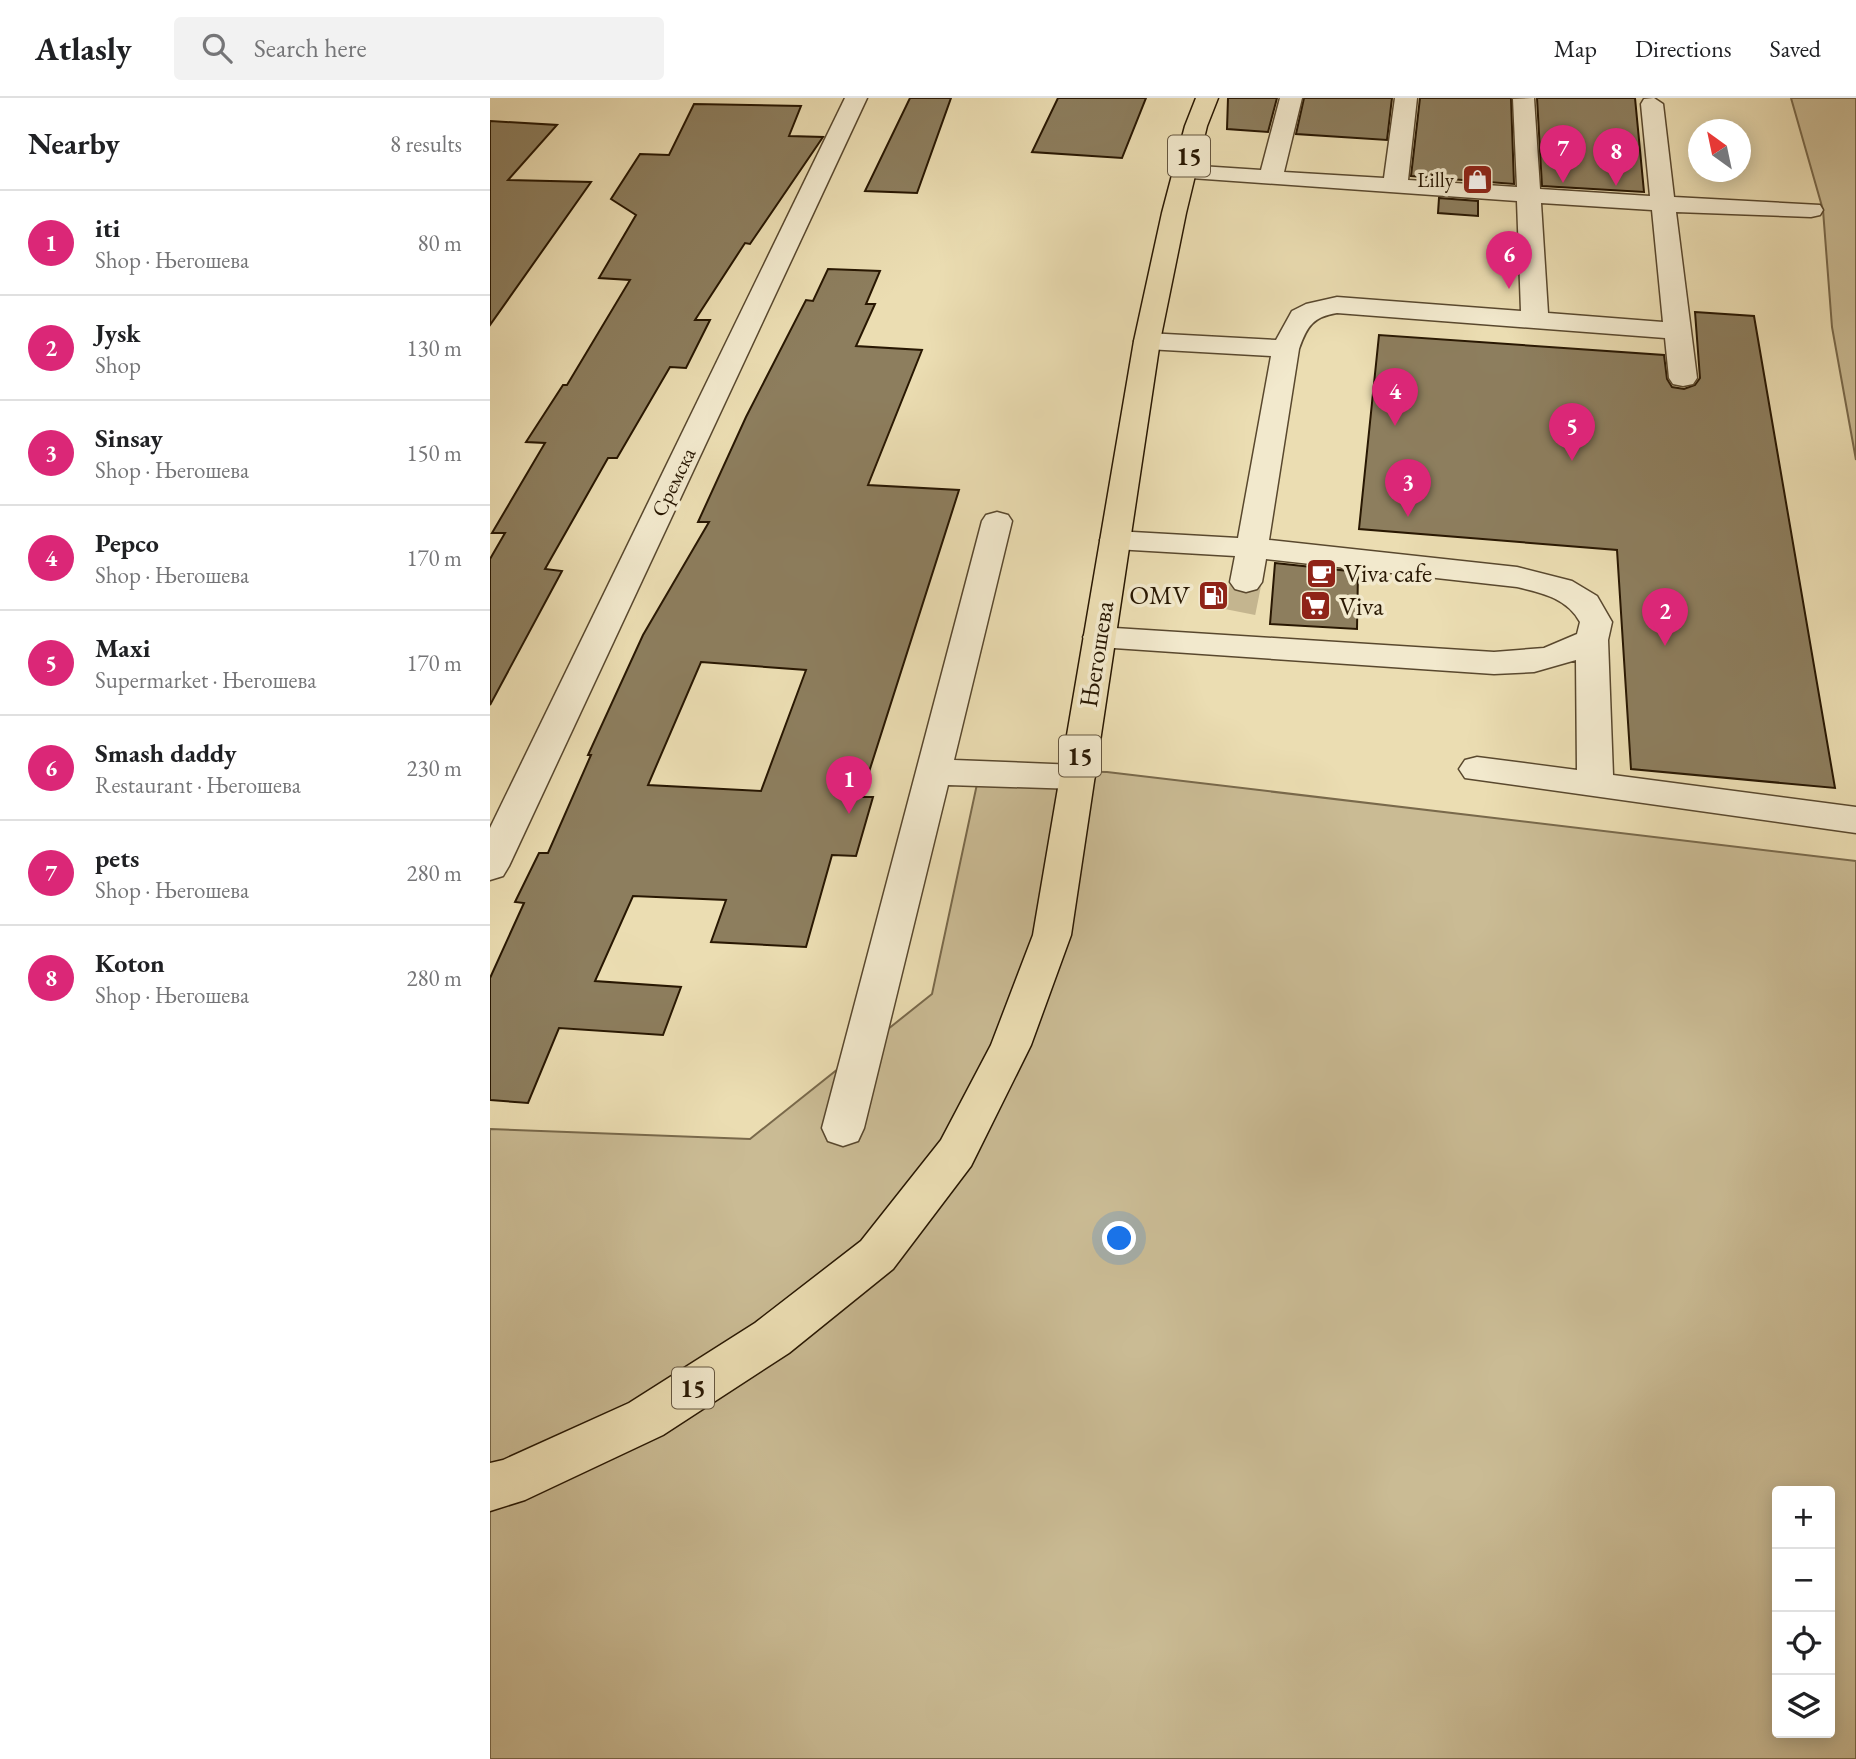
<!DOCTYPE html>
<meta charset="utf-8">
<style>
body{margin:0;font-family:"EB Garamond",serif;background:#f2f2f2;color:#202124}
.controls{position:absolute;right:21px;bottom:21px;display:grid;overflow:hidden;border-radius:7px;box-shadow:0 4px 18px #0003}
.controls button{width:63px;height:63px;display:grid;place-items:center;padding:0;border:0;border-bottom:2px solid #e0e0e0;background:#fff;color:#202124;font:35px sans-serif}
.compass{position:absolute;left:1198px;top:21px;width:63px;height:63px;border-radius:50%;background:#fff;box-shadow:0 4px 18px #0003;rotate:327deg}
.you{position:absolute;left:630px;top:1141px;width:24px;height:24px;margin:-18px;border:5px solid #fff;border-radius:50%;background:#1a73e8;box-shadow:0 0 0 10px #1a73e833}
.badge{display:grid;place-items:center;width:46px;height:46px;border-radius:50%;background:#db2777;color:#fff;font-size:23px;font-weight:700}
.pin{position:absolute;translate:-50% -58px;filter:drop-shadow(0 2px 4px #0008)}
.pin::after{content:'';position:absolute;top:37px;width:24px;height:21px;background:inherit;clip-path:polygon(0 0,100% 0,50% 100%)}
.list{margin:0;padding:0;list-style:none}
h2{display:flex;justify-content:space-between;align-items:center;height:91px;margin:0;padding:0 28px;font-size:30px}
h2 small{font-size:23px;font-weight:400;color:#757577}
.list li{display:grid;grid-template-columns:46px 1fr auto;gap:21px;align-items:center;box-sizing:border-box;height:105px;padding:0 28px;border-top:2px solid #e0e0e0}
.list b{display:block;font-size:26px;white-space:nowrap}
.list p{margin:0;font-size:23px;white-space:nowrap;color:#757577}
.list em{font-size:23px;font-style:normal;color:#757577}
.icon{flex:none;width:38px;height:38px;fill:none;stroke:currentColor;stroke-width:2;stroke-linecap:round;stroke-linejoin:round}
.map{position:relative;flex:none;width:1366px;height:1661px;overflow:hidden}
header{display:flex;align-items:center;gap:42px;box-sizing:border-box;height:98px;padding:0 35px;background:#fff;border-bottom:2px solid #e0e0e0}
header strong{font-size:33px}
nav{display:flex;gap:38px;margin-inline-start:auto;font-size:24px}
.search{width:490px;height:63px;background:#f2f2f2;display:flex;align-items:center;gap:18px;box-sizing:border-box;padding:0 24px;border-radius:7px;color:#757577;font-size:26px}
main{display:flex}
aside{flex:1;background:#fff}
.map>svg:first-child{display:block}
.green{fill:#cabb94;stroke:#79694b;stroke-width:2;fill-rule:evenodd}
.building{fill:#8d7e5e;stroke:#281702;stroke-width:2;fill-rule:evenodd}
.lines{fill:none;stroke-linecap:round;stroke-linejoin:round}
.minor-tunnel{stroke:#c4b58f;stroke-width:31;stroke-dasharray:31 16;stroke-linecap:butt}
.minor-casing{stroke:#59482e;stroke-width:3}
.major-casing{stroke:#281702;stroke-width:3}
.minor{fill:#f2e9cd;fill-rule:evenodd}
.major{fill:#ebddb2;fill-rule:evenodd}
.labels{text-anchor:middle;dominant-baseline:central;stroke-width:7;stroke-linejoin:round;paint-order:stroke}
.far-poi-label{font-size:21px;fill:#281702;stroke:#f2e9cd;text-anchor:end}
.far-street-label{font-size:21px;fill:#281702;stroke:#f2e9cd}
.shield{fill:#f2e9cd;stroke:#65563f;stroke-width:2}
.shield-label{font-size:24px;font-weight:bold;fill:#281702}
.poi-label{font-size:26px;fill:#281702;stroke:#f2e9cd;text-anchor:start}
.street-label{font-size:26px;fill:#281702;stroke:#f2e9cd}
</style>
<header>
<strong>Atlasly</strong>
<div class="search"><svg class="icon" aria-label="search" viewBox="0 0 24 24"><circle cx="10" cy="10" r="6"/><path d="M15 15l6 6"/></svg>Search here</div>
<nav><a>Map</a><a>Directions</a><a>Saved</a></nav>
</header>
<main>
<aside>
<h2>Nearby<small>8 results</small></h2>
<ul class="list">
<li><span class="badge">1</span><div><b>iti</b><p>Shop · Његошева</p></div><em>80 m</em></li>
<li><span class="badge">2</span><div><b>Jysk</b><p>Shop</p></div><em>130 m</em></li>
<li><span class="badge">3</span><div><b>Sinsay</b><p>Shop · Његошева</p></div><em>150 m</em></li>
<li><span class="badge">4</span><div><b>Pepco</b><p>Shop · Његошева</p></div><em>170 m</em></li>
<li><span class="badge">5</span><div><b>Maxi</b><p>Supermarket · Његошева</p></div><em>170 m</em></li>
<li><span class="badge">6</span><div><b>Smash daddy</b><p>Restaurant · Његошева</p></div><em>230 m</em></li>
<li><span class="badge">7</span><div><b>pets</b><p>Shop · Његошева</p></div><em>280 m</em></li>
<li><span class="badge">8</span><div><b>Koton</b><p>Shop · Његошева</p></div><em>280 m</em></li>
</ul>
</aside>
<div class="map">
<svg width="1366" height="1661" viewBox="0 0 1366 1661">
<rect width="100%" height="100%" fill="#ebddb2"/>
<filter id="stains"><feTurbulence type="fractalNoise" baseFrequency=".00286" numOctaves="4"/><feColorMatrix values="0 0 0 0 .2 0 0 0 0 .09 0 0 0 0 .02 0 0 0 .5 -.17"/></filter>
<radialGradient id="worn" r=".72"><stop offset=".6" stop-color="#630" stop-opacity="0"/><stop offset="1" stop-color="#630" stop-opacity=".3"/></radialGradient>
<g class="green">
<polygon points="1301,0 1366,0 1366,362 1342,229 1333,112"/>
<path d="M490 672 617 674 1366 763V1661H0V1031L260 1041 442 896ZM1287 1393H1340V1635H1287Z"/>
</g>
<g class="building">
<polygon points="420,0 461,0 427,95 375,93"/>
<polygon points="568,0 656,0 632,60 542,54"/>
<polygon points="738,0 787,0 778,34 737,31"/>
<polygon points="814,0 902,0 897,42 806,36"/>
<polygon points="930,0 1021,0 1024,86 921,78"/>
<polygon points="1047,0 1145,0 1154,94 1052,88"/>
<polygon points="204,6 311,8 299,38 333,39 260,146 255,145 205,222 220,222 196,270 180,269 127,360 118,360 55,471 72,473 0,607 0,461 15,435 2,435 55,345 36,344 73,287 77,287 140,182 109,180 146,117 121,101 150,56 179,57"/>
<polygon points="0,23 67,27 18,82 101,84 0,227"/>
<polygon points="949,100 988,103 988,118 948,115"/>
<path d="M338 171 390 173 376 206H385L366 248 432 252 378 387 469 392 371 699H383L366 758 342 757 316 849 221 844 236 802 143 798 105 883 191 889 173 937 69 930 38 1005 0 1002V880L34 805 25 804 49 755H58L101 657H98L153 537 219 424H208L256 319 316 202 323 203ZM211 564 316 572 271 693 158 687Z"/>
<polygon points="1205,214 1264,218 1345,690 1141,671 1127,452 869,431 889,237 1174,257 1177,281 1182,289 1194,291 1205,287 1210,280"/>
<polygon points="785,465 868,474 867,531 780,526"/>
</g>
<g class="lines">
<polyline class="minor-tunnel" points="750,514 756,484"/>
<defs>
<g id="minor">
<polygon points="355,0 377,0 19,768 13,778 0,782 0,730"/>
<path d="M790 0H812L794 74 894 80 905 0H927L918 82 1027 89 1023 1 1044 0 1050 91 1160 98 1151 6 1154 1 1164 0 1173 6 1184 99 1330 107 1333 112 1330 117 1321 119 1186 114 1207 280 1203 286 1193 288 1183 286 1179 280 1175 240 847 215C823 219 817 228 809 251L779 442 1027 469 1082 483 1107 498 1122 524 1118 542 1123 677 1366 709V735L975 680 969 671 975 662 987 659 1087 672 1086 562 1044 574 1004 576 609 549 597 546 593 539 597 532 609 529 1004 554 1054 550 1087 536 1090 524C1077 500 1052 495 1027 489L776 461 772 484 767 491 756 494 745 491 740 484 745 458 625 451 614 449 610 442 614 435 625 433 748 440 781 258 657 251 648 249 644 243 648 237 657 235 786 242 802 213 816 206 847 199 1031 213 1027 103 687 79 683 74 687 69 695 67 771 72ZM1051 105 1162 112 1173 224 1058 215Z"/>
<polygon points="507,414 518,417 522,423 464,662 587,667 600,670 605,679 600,688 587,691 458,687 374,1030 368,1043 353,1048 338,1043 332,1030 492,423 496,417"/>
</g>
<polygon id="major" points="706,0 728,0 717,28 696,115 670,243 581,837 541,947 481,1068 403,1171 299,1255 173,1337 35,1402 0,1413 0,1365 13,1362 139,1305 265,1225 371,1143 451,1042 501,947 543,837 644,243 672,115 695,28"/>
</defs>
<use href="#minor" class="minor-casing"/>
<use href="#major" class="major-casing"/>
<use href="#minor" class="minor"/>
<use href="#major" class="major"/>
</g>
<defs>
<symbol id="shop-square" viewBox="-11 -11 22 22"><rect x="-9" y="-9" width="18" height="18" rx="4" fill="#8f2418" stroke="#f2e9cd"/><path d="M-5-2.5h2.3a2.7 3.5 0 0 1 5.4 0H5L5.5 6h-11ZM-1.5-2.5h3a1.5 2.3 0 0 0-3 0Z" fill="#fff"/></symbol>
<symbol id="cafe-square" viewBox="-11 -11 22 22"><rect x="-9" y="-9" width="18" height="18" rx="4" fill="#8f2418" stroke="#f2e9cd"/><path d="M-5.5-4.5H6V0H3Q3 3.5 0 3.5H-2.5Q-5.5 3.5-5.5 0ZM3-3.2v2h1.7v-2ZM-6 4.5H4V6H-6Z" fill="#fff"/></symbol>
<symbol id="fuel-square" viewBox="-11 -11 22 22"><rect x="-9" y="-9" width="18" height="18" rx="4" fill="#8f2418" stroke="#f2e9cd"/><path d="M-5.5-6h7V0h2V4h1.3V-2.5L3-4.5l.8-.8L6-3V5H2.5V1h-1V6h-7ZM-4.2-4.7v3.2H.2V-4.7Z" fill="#fff"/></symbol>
<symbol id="supermarket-square" viewBox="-11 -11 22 22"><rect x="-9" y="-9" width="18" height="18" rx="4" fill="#8f2418" stroke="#f2e9cd"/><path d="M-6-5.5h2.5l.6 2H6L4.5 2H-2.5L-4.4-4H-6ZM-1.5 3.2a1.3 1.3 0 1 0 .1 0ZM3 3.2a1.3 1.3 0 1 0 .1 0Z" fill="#fff"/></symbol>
</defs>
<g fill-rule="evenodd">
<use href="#shop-square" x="970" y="64" width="35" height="35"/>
<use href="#cafe-square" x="814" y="458" width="35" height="35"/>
<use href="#fuel-square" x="706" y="480" width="35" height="35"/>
<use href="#supermarket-square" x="808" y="490" width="35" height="35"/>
</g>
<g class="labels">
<g class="far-poi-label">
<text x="964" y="81">Lilly</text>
</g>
<g class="far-street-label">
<text transform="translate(183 384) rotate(-64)">Сремска</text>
</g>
<g class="shield">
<rect x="678" y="37.5" width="42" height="41" rx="5"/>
<rect x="569" y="637.5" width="42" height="41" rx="5"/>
<rect x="182" y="1269.5" width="42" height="41" rx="5"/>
</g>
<g class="shield-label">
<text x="699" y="58">15</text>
<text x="590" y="658">15</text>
<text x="203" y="1290">15</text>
</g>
<g class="poi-label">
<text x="854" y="475">Viva cafe</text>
<text x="700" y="497" text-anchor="end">OMV</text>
<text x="849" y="508">Viva</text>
</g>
<g class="street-label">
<text transform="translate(606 556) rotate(-81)">Његошева</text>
</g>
</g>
<rect width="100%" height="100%" filter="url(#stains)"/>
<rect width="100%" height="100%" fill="url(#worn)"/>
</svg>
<div class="controls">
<button>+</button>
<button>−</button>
<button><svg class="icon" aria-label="locate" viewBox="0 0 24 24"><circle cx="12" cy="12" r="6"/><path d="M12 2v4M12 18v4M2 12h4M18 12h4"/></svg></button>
<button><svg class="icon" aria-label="layers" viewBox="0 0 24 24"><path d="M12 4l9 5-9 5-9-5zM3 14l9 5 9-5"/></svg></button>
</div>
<svg class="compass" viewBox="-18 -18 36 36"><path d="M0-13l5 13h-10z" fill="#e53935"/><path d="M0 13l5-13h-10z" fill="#757577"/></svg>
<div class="you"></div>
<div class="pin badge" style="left:359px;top:716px">1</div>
<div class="pin badge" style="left:1175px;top:548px">2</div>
<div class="pin badge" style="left:918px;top:419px">3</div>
<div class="pin badge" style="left:905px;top:328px">4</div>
<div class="pin badge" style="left:1082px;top:363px">5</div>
<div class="pin badge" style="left:1019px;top:191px">6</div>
<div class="pin badge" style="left:1073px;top:85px">7</div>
<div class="pin badge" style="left:1126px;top:88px">8</div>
</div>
</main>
